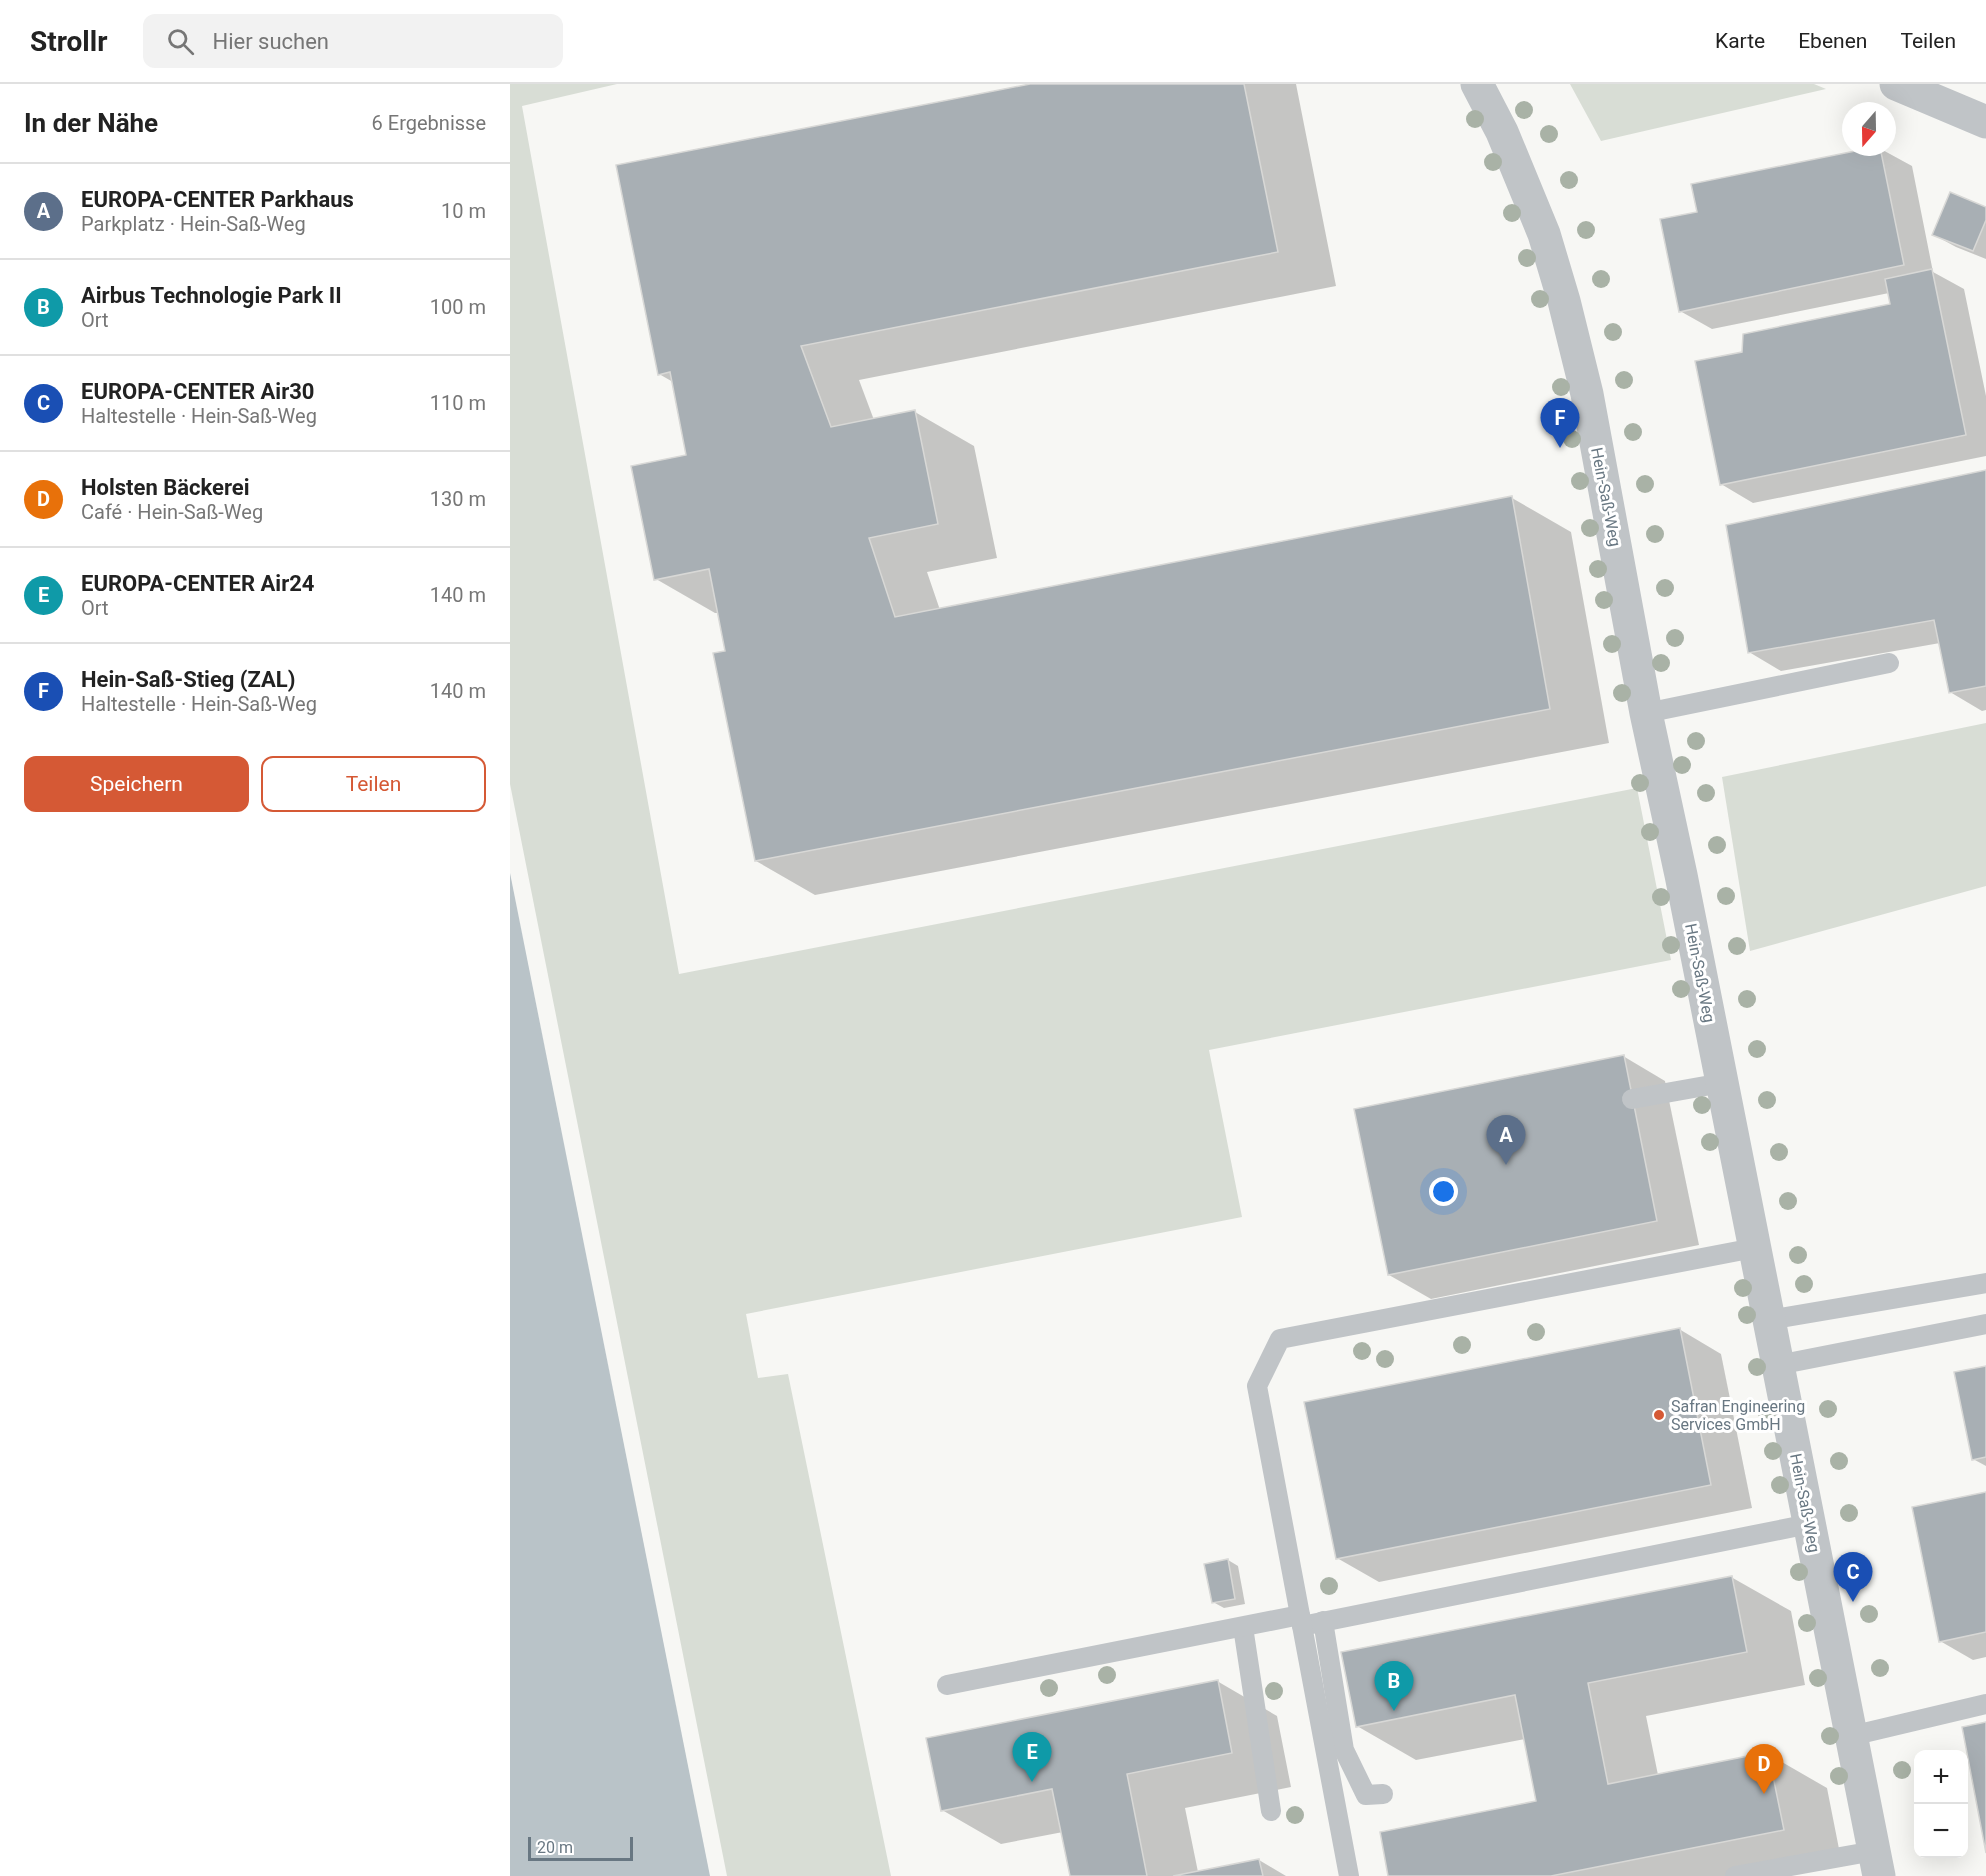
<!DOCTYPE html>
<html lang="de">
<meta charset="utf-8">
<style>
body{margin:0;font-family:Roboto,sans-serif;background:#f2f2f2;color:#222}
.controls{position:absolute;right:18px;bottom:18px;display:grid;overflow:hidden;border-radius:12px;box-shadow:0 6px 24px #0002}
.controls button{width:54px;height:54px;display:grid;place-items:center;padding:0;border:0;border-bottom:2px solid #e0e0e0;background:#fff;color:#222;font:30px sans-serif}
.compass{position:absolute;left:1332px;top:18px;width:54px;height:54px;border-radius:50%;background:#fff;box-shadow:0 6px 24px #0002;rotate:200deg}
.scale{position:absolute;left:18px;bottom:15px;width:105px;box-sizing:border-box;padding-left:6px;border:3px solid #687782;border-top:0;font-size:16px;line-height:21px;white-space:nowrap;color:#687782;-webkit-text-stroke:4px #fff;paint-order:stroke}
.you{position:absolute;left:934px;top:1108px;width:21px;height:21px;margin:-15px;border:4px solid #fff;border-radius:50%;background:#1a73e8;box-shadow:0 0 0 9px #1a73e833}
.badge{display:grid;place-items:center;width:39px;height:39px;border-radius:50%;background:#d55935;color:#fff;font-size:20px;font-weight:700}
.pin{position:absolute;translate:-50% -50px;filter:drop-shadow(0 2px 3px #0008)}
.pin::after{content:'';position:absolute;top:32px;width:21px;height:18px;background:inherit;clip-path:polygon(0 0,100% 0,50% 100%)}
.list{margin:0;padding:0;list-style:none}
h2{display:flex;justify-content:space-between;align-items:center;height:78px;margin:0;padding:0 24px;font-size:26px}
h2 small{font-size:20px;font-weight:400;color:#767676}
.list li{display:grid;grid-template-columns:39px 1fr auto;gap:18px;align-items:center;box-sizing:border-box;height:96px;padding:0 24px;border-top:2px solid #e0e0e0}
.list b{display:block;font-size:22px;white-space:nowrap}
.list p{margin:0;font-size:20px;white-space:nowrap;color:#767676}
.list em{font-size:20px;font-style:normal;color:#767676}
.actions{display:flex;gap:12px;padding:18px 24px}
.actions a{flex:1;padding:14px 0;border:2px solid #d55935;border-radius:12px;text-align:center;font-size:21px;color:#d55935}
.actions .main{background:#d55935;color:#fff}
.icon{flex:none;width:33px;height:33px;fill:none;stroke:currentColor;stroke-width:2;stroke-linecap:round;stroke-linejoin:round}
.map{position:relative;flex:none;width:1476px;height:1792px;overflow:hidden}
header{display:flex;align-items:center;gap:36px;box-sizing:border-box;height:84px;padding:0 30px;background:#fff;border-bottom:2px solid #e0e0e0}
header strong{font-size:28px}
nav{display:flex;gap:33px;margin-inline-start:auto;font-size:21px}
.search{width:420px;height:54px;background:#f2f2f2;display:flex;align-items:center;gap:15px;box-sizing:border-box;padding:0 21px;border-radius:12px;color:#767676;font-size:22px}
main{display:flex}
aside{flex:1;background:#fff}
.map>svg:first-child{display:block}
.green{fill:#d8ddd5}
.water{fill:#b9c3c8}
.shadow{fill:#0003}
.building{fill:#a8afb4;stroke:#d8d8d6;stroke-width:1.5}
.lines{fill:none;stroke-linecap:round;stroke-linejoin:round}
.lane{stroke:#c0c4c7;stroke-width:20}
.street{stroke:#c0c4c7;stroke-width:33}
.tree{fill:#a9b2a6}
.poi-dot{fill:#d55935;stroke:#fff;stroke-width:2}
.labels{text-anchor:middle;dominant-baseline:central;stroke-width:6;stroke-linejoin:round;paint-order:stroke}
.street-label{font-size:16px;fill:#687782;stroke:#fff}
.poi-label{font-size:16px;fill:#687782;stroke:#fff;text-anchor:start}
</style>
<header>
<strong>Strollr</strong>
<div class="search"><svg class="icon" aria-label="search" viewBox="0 0 24 24"><circle cx="10" cy="10" r="6"/><path d="M15 15l6 6"/></svg>Hier suchen</div>
<nav><a>Karte</a><a>Ebenen</a><a>Teilen</a></nav>
</header>
<main>
<aside>
<h2>In der Nähe<small>6 Ergebnisse</small></h2>
<ul class="list">
<li><span class="badge" style="background:#5c6f8a">A</span><div><b>EUROPA-CENTER Parkhaus</b><p>Parkplatz · Hein-Saß-Weg</p></div><em>10 m</em></li>
<li><span class="badge" style="background:#0f9aa8">B</span><div><b>Airbus Technologie Park II</b><p>Ort</p></div><em>100 m</em></li>
<li><span class="badge" style="background:#1a4fb4">C</span><div><b>EUROPA-CENTER Air30</b><p>Haltestelle · Hein-Saß-Weg</p></div><em>110 m</em></li>
<li><span class="badge" style="background:#e8710a">D</span><div><b>Holsten Bäckerei</b><p>Café · Hein-Saß-Weg</p></div><em>130 m</em></li>
<li><span class="badge" style="background:#0f9aa8">E</span><div><b>EUROPA-CENTER Air24</b><p>Ort</p></div><em>140 m</em></li>
<li><span class="badge" style="background:#1a4fb4">F</span><div><b>Hein-Saß-Stieg (ZAL)</b><p>Haltestelle · Hein-Saß-Weg</p></div><em>140 m</em></li>
</ul>
<div class="actions"><a class="main">Speichern</a><a>Teilen</a></div>
</aside>
<div class="map">
<svg width="1476" height="1792" viewBox="0 0 1476 1792">
<rect width="100%" height="100%" fill="#f7f7f4"/>
<g class="green">
<polygon points="0,0 107,0 12,22 169,890 1127,704 1161,876 699,966 732,1133 236,1230 248,1294 278,1290 381,1792 217,1792 0,700"/>
<polygon points="1060,0 1304,0 1316,5 1091,57"/>
<polygon points="1476,639 1476,802 1240,867 1212,693"/>
</g>
<polygon class="water" points="0,789 200,1792 0,1792"/>
<g class="shadow">
<polygon points="528,0 786,0 826,202 349,296 364,336 405,328 464,362 487,474 417,488 430,526 1002,414 1061,448 1099,659 305,811 246,777 216,568 209,529 205,529 146,495 178,372 163,298 149,290"/>
<polygon points="1369,64 1402,82 1423,188 1454,205 1476,312 1476,372 1243,419 1211,400 1233,269 1381,221 1379,209 1202,245 1170,227 1189,129"/>
<polygon points="1476,124 1476,175 1446,163 1424,151"/>
<polygon points="1476,387 1476,626 1472,627 1440,608 1430,559 1271,587 1239,568"/>
<polygon points="1113,972 1155,997 1189,1161 921,1215 879,1191"/>
<polygon points="1169,1245 1211,1270 1242,1424 869,1498 827,1474"/>
<polygon points="1476,1283 1476,1382 1463,1375"/>
<polygon points="1476,1410 1476,1573 1463,1576 1430,1557"/>
<polygon points="718,1476 728,1482 735,1520 714,1524 703,1518"/>
<polygon points="1221,1493 1281,1527 1295,1601 1136,1632 1148,1691 1258,1670 1317,1704 1332,1780 1270,1792 880,1792 1028,1718 1015,1655 906,1676 847,1642"/>
<polygon points="707,1597 767,1632 781,1703 675,1724 688,1788 749,1776 776,1792 561,1792 553,1748 491,1760 432,1726"/>
</g>
<g class="building">
<polygon points="520,0 734,0 768,168 291,262 321,343 405,326 428,440 359,454 385,533 1002,412 1040,625 245,777 203,569 215,567 199,485 144,496 121,382 176,371 160,288 148,291 106,81"/>
<polygon points="1365,63 1370,63 1394,181 1169,228 1150,135 1187,128 1181,100"/>
<polygon points="1440,108 1476,123 1476,136 1463,167 1422,151"/>
<polygon points="1422,185 1456,351 1210,401 1185,277 1232,268 1233,250 1380,220 1375,195"/>
<polygon points="1476,386 1476,602 1439,609 1424,536 1238,569 1216,441"/>
<polygon points="1114,971 1147,1137 878,1191 844,1025"/>
<polygon points="1170,1244 1201,1401 826,1475 794,1318"/>
<polygon points="1476,1282 1476,1373 1462,1376 1444,1288"/>
<polygon points="1476,1408 1476,1548 1429,1558 1402,1423"/>
<polygon points="718,1475 725,1515 702,1519 694,1480"/>
<polygon points="1222,1492 1237,1568 1078,1599 1098,1700 1258,1668 1274,1746 1041,1792 878,1792 870,1748 1026,1717 1005,1611 846,1643 831,1568"/>
<polygon points="708,1596 722,1669 617,1690 637,1792 560,1792 542,1705 431,1727 416,1654"/>
<polygon points="1476,1638 1476,1769 1452,1643"/>
<polygon points="749,1775 753,1792 663,1792"/>
</g>
<g class="lines">
<g class="lane">
<polyline points="1136,629 1379,579"/>
<polyline points="1122,1015 1212,999"/>
<polyline points="1259,1236 1476,1199"/>
<polyline points="1268,1281 1476,1240"/>
<polyline points="813,1537 834,1666 856,1711 873,1710"/>
<polyline points="792,1542 1299,1440"/>
<polyline points="733,1543 761,1727"/>
<polyline points="437,1601 790,1531"/>
<polyline points="1341,1652 1476,1620"/>
<polyline points="839,1792 747,1302 770,1255 1244,1164"/>
<polyline points="1225,1792 1364,1767"/>
</g>
<g class="street">
<polyline points="967,0 992,48 1034,150 1054,217 1077,310 1136,629 1171,791 1369,1792"/>
<polyline points="1386,0 1476,38"/>
</g>
</g>
<g class="tree">
<circle cx="1014" cy="26" r="9"/>
<circle cx="965" cy="35" r="9"/>
<circle cx="1039" cy="50" r="9"/>
<circle cx="983" cy="78" r="9"/>
<circle cx="1059" cy="96" r="9"/>
<circle cx="1002" cy="129" r="9"/>
<circle cx="1076" cy="146" r="9"/>
<circle cx="1017" cy="174" r="9"/>
<circle cx="1091" cy="195" r="9"/>
<circle cx="1030" cy="215" r="9"/>
<circle cx="1103" cy="248" r="9"/>
<circle cx="1114" cy="296" r="9"/>
<circle cx="1051" cy="303" r="9"/>
<circle cx="1123" cy="348" r="9"/>
<circle cx="1062" cy="355" r="9"/>
<circle cx="1070" cy="397" r="9"/>
<circle cx="1135" cy="400" r="9"/>
<circle cx="1080" cy="444" r="9"/>
<circle cx="1145" cy="450" r="9"/>
<circle cx="1088" cy="485" r="9"/>
<circle cx="1155" cy="504" r="9"/>
<circle cx="1094" cy="516" r="9"/>
<circle cx="1165" cy="554" r="9"/>
<circle cx="1102" cy="560" r="9"/>
<circle cx="1151" cy="579" r="9"/>
<circle cx="1112" cy="609" r="9"/>
<circle cx="1186" cy="657" r="9"/>
<circle cx="1172" cy="681" r="9"/>
<circle cx="1130" cy="699" r="9"/>
<circle cx="1196" cy="709" r="9"/>
<circle cx="1140" cy="748" r="9"/>
<circle cx="1207" cy="761" r="9"/>
<circle cx="1216" cy="812" r="9"/>
<circle cx="1151" cy="813" r="9"/>
<circle cx="1161" cy="861" r="9"/>
<circle cx="1227" cy="862" r="9"/>
<circle cx="1171" cy="905" r="9"/>
<circle cx="1237" cy="915" r="9"/>
<circle cx="1247" cy="965" r="9"/>
<circle cx="1257" cy="1016" r="9"/>
<circle cx="1192" cy="1021" r="9"/>
<circle cx="1200" cy="1058" r="9"/>
<circle cx="1269" cy="1068" r="9"/>
<circle cx="1278" cy="1117" r="9"/>
<circle cx="1288" cy="1171" r="9"/>
<circle cx="1294" cy="1200" r="9"/>
<circle cx="1233" cy="1204" r="9"/>
<circle cx="1237" cy="1231" r="9"/>
<circle cx="1026" cy="1248" r="9"/>
<circle cx="952" cy="1261" r="9"/>
<circle cx="852" cy="1267" r="9"/>
<circle cx="875" cy="1275" r="9"/>
<circle cx="1247" cy="1283" r="9"/>
<circle cx="1318" cy="1325" r="9"/>
<circle cx="1257" cy="1329" r="9"/>
<circle cx="1263" cy="1367" r="9"/>
<circle cx="1329" cy="1377" r="9"/>
<circle cx="1270" cy="1401" r="9"/>
<circle cx="1339" cy="1429" r="9"/>
<circle cx="1349" cy="1480" r="9"/>
<circle cx="1289" cy="1488" r="9"/>
<circle cx="819" cy="1502" r="9"/>
<circle cx="1359" cy="1530" r="9"/>
<circle cx="1297" cy="1539" r="9"/>
<circle cx="1370" cy="1584" r="9"/>
<circle cx="597" cy="1591" r="9"/>
<circle cx="1308" cy="1594" r="9"/>
<circle cx="539" cy="1604" r="9"/>
<circle cx="764" cy="1607" r="9"/>
<circle cx="1320" cy="1652" r="9"/>
<circle cx="1392" cy="1686" r="9"/>
<circle cx="1329" cy="1692" r="9"/>
<circle cx="785" cy="1731" r="9"/>
</g>
<circle class="poi-dot" cx="1149" cy="1331" r="6"/>
<g class="labels">
<g class="street-label">
<text transform="translate(1096 413) rotate(79)">Hein-Saß-Weg</text>
<text transform="translate(1190 889) rotate(79)">Hein-Saß-Weg</text>
<text transform="translate(1295 1419) rotate(79)">Hein-Saß-Weg</text>
</g>
<g class="poi-label">
<text x="1161" y="1322">Safran Engineering<tspan x="1161" dy="18">Services GmbH</tspan></text>
</g>
</g>
</svg>
<div class="controls">
<button>+</button>
<button>−</button>
</div>
<svg class="compass" viewBox="-18 -18 36 36"><path d="M0-13l5 13h-10z" fill="#e53935"/><path d="M0 13l5-13h-10z" fill="#767676"/></svg>
<div class="scale">20 m</div>
<div class="you"></div>
<div class="pin badge" style="left:996px;top:1081px;background:#5c6f8a">A</div>
<div class="pin badge" style="left:884px;top:1627px;background:#0f9aa8">B</div>
<div class="pin badge" style="left:1343px;top:1518px;background:#1a4fb4">C</div>
<div class="pin badge" style="left:1254px;top:1710px;background:#e8710a">D</div>
<div class="pin badge" style="left:522px;top:1698px;background:#0f9aa8">E</div>
<div class="pin badge" style="left:1050px;top:364px;background:#1a4fb4">F</div>
</div>
</main>
